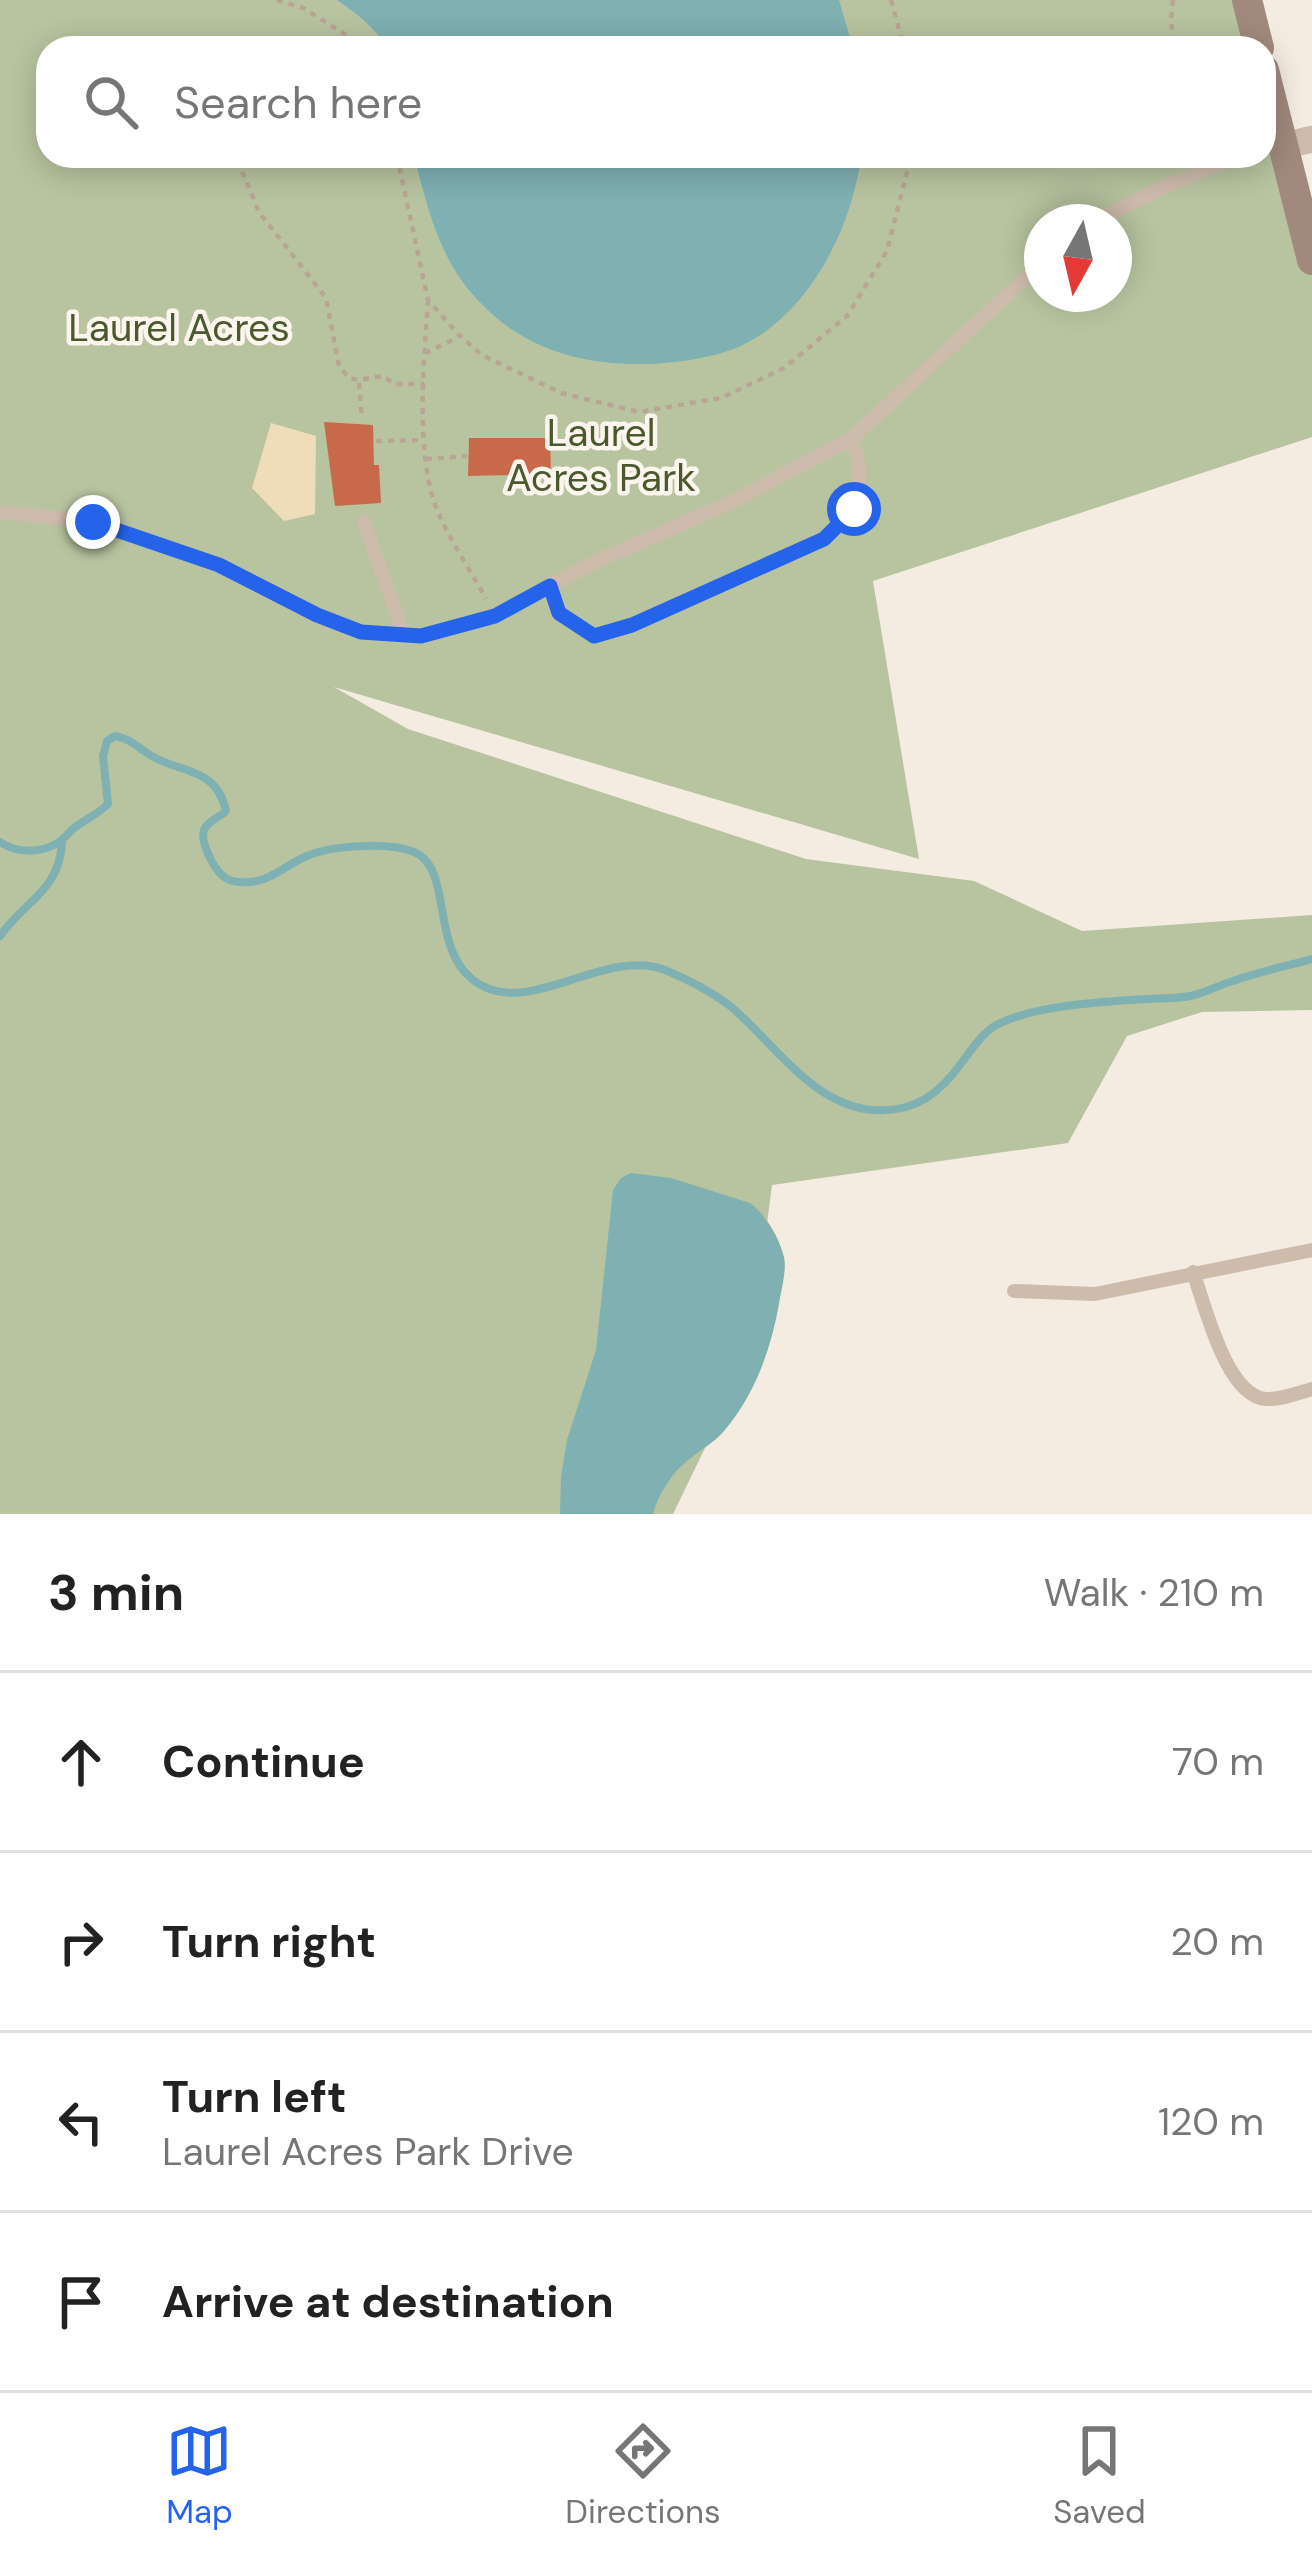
<!DOCTYPE html>
<meta charset="utf-8">
<style>
body{margin:0;font-family:"DM Sans",sans-serif;background:#f6f6f6;color:#222}
.compass{position:absolute;left:1024px;top:204px;width:108px;height:108px;border-radius:50%;background:#fff;box-shadow:0 6px 30px #0003;rotate:188deg}
.stop{position:absolute;width:36px;height:36px;margin:-27px;border:9px solid #2563eb;border-radius:50%;background:#fff}
.stop.end{background:#2563eb;border-color:#fff;box-shadow:0 3px 12px #0008}
.list{margin:0;padding:0;list-style:none}
h2{display:flex;justify-content:space-between;align-items:center;height:156px;margin:0;padding:0 48px;font-size:51px}
h2 small{font-size:39px;font-weight:400;color:#767676}
.list li{display:grid;grid-template-columns:78px 1fr auto;gap:36px;align-items:center;box-sizing:border-box;height:180px;padding:0 48px;border-top:3px solid #e0e0e0}
.list b{display:block;font-size:45px;white-space:nowrap}
.list p{margin:0;font-size:39px;white-space:nowrap;color:#767676}
.list em{font-size:39px;font-style:normal;color:#767676}
.icon{flex:none;width:66px;height:66px;fill:none;stroke:currentColor;stroke-width:2;stroke-linecap:round;stroke-linejoin:round}
.map{position:relative;flex:none;width:1312px;height:1514px;overflow:hidden}
.search{position:absolute;background:#fff;box-shadow:0 6px 30px #0003;left:36px;right:36px;top:36px;height:132px;display:flex;align-items:center;gap:30px;box-sizing:border-box;padding:0 42px;border-radius:36px;color:#767676;font-size:45px}
.sheet{height:876px;background:#fff}
nav{display:flex;justify-content:space-around;align-items:center;box-sizing:border-box;height:168px;border-top:3px solid #e0e0e0;background:#fff;font-size:33px;color:#767676}
nav a{display:grid;justify-items:center;gap:6px}
nav .on{color:#2563eb}
.map>svg:first-child{display:block}
.green{fill:#b8c4a0;fill-rule:evenodd}
.sand{fill:#efdcb8}
.water{fill:#7fb0b2}
.lines{fill:none;stroke-linecap:round;stroke-linejoin:round}
.stream{stroke:#7fb0b2;stroke-width:8}
.building{fill:#c8694b}
.path{stroke:#b9a596;stroke-width:4.5;stroke-dasharray:6 6;stroke-linecap:butt}
.lane{stroke:#cdbbac;stroke-width:14}
.street{stroke:#cdbbac;stroke-width:27}
.secondary{stroke:#a18a7d;stroke-width:30}
.route{stroke:#2563eb;stroke-width:15}
.labels{text-anchor:middle;dominant-baseline:central;stroke-width:9;stroke-linejoin:round;paint-order:stroke}
.park-label{font-size:39px;fill:#4a5a2e;stroke:#fbf5ee}
</style>
<div class="map">
<svg width="1312" height="1514" viewBox="0 0 1312 1514">
<rect width="100%" height="100%" fill="#f4ebe1"/>
<path class="green" d="M0 0H1248L1260 48H48V156H1264V64L1312 253V437L873 581 919 859 334 687 408 729 806 859 974 881 1082 931 1312 915V1010L1202 1012 1127 1036 1068 1143 772 1185 750 1355 673 1514H0ZM1042 222H1114V294H1042Z"/>
<polygon class="sand" points="271,423 316,436 315,514 284,521 252,488"/>
<g class="water">
<path d="M337 0H839L853 48H387C375 27 357 14 337 0Z"/>
<path d="M414 156H861C852 231 804 325 728 351 697 361 661 365 629 364 567 362 516 343 475 297 439 258 427 206 414 156Z"/>
<path d="M631 1173 671 1178 750 1203C766 1215 779 1237 784 1257 787 1272 781 1289 779 1304 771 1349 755 1395 724 1431 714 1443 700 1450 688 1460 672 1473 658 1494 653 1514H560L561 1477 567 1440 596 1350 613 1190 621 1178Z"/>
</g>
<g class="lines">
<g class="stream">
<path d="M0 842C17 853 41 854 59 842 65 838 69 832 74 828 86 819 98 814 108 804L103 756 107 741 115 736C131 739 136 746 150 755 181 774 216 766 226 811 221 816 209 821 205 828 198 839 214 869 223 876 230 882 240 883 249 882 271 881 287 864 307 856 332 845 389 842 414 852 453 868 430 945 472 979 525 1023 602 946 665 970 687 979 710 991 729 1005 773 1041 811 1105 873 1110 916 1113 940 1093 963 1061 972 1049 981 1035 993 1027 1030 1005 1103 1002 1145 999 1160 998 1176 999 1190 996 1206 993 1218 985 1233 981 1259 972 1286 966 1312 959"/>
<path d="M0 936C26 899 60 891 62 841"/>
</g>
</g>
<g class="building">
<polygon points="324,422 373,425 374,465 379,465 381,503 335,506"/>
<polygon points="469,438 550,438 551,474 468,476"/>
</g>
<g class="lines">
<g class="path">
<polyline points="277,0 303,8 356,41 360,48"/>
<polyline points="891,0 904,48"/>
<polyline points="1173,0 1171,20 1174,48"/>
<polyline points="36,137 48,140"/>
<polyline points="227,156 237,159 259,212 326,298 339,366 349,378 359,380 382,376 395,384 424,384"/>
<polyline points="397,156 428,300 460,336 482,355 561,393 639,412 721,398 784,368 847,316 887,251 911,156"/>
<path d="M428 300C424 361 415 450 436 507 448 538 470 569 486 599"/>
<polyline points="425,353 457,338"/>
<polyline points="359,383 362,419"/>
<polyline points="376,441 424,440"/>
<polyline points="426,459 467,456"/>
</g>
<g class="lane">
<polyline points="1095,222 1157,190 1239,156"/>
<polyline points="0,512 93,522 219,565 317,615 361,632 421,636 495,615 597,561 730,503 851,439 1042,263"/>
<polyline points="364,522 404,635"/>
<polyline points="550,586 559,613 594,636 632,625 824,539 854,510 860,472 857,453 851,439"/>
<path d="M1193 1272C1205 1305 1226 1396 1266 1399 1280 1400 1298 1393 1312 1389"/>
<polyline points="1014,1291 1095,1294 1312,1250"/>
</g>
<polyline class="street" points="1283,146 1312,139"/>
<g class="secondary">
<polyline points="1247,0 1259,48"/>
<polyline points="1264,70 1312,260"/>
</g>
</g>
<g class="lines">
<polyline class="route" points="93,522 219,565 317,615 361,632 421,636 495,616 550,586 559,613 594,636 632,625 824,539 854,509"/>
</g>
<g class="labels">
<g class="park-label">
<text x="179" y="327">Laurel Acres</text>
<text x="601" y="432">Laurel<tspan x="601" dy="45">Acres Park</tspan></text>
</g>
</g>
</svg>
<svg class="compass" viewBox="-18 -18 36 36"><path d="M0-13l5 13h-10z" fill="#e53935"/><path d="M0 13l5-13h-10z" fill="#767676"/></svg>
<div class="stop" style="left:854px;top:509px"></div>
<div class="stop end" style="left:93px;top:522px"></div>
<div class="search"><svg class="icon" aria-label="search" viewBox="0 0 24 24"><circle cx="10" cy="10" r="6"/><path d="M15 15l6 6"/></svg>Search here</div>
</div>
<section class="sheet">
<h2>3 min<small>Walk · 210 m</small></h2>
<ul class="list">
<li><svg class="icon" aria-label="ahead" viewBox="0 0 24 24"><path d="M12 20V5M6 11l6-6 6 6"/></svg><div><b>Continue</b></div><em>70 m</em></li>
<li><svg class="icon" aria-label="right" viewBox="0 0 24 24"><path d="M7 20v-9h11M14 6l5 5-5 5"/></svg><div><b>Turn right</b></div><em>20 m</em></li>
<li><svg class="icon" aria-label="left" viewBox="0 0 24 24"><path d="M17 20v-9H6M10 6l-5 5 5 5"/></svg><div><b>Turn left</b><p>Laurel Acres Park Drive</p></div><em>120 m</em></li>
<li><svg class="icon" aria-label="arrive" viewBox="0 0 24 24"><path d="M6 21V4h12l-3 4 3 4H6"/></svg><div><b>Arrive at destination</b></div></li>
</ul>
</section>
<nav>
<a class="on"><svg class="icon" aria-label="map" viewBox="0 0 24 24"><path d="M3 6l6-2 6 2 6-2v14l-6 2-6-2-6 2zM9 4v14M15 6v14"/></svg>Map</a>
<a><svg class="icon" aria-label="directions" viewBox="0 0 24 24"><path d="M12 3l9 9-9 9-9-9zM9 14v-3h6M13 9l2 2-2 2"/></svg>Directions</a>
<a><svg class="icon" aria-label="saved" viewBox="0 0 24 24"><path d="M7 4h10v16l-5-4-5 4z"/></svg>Saved</a>
</nav>
